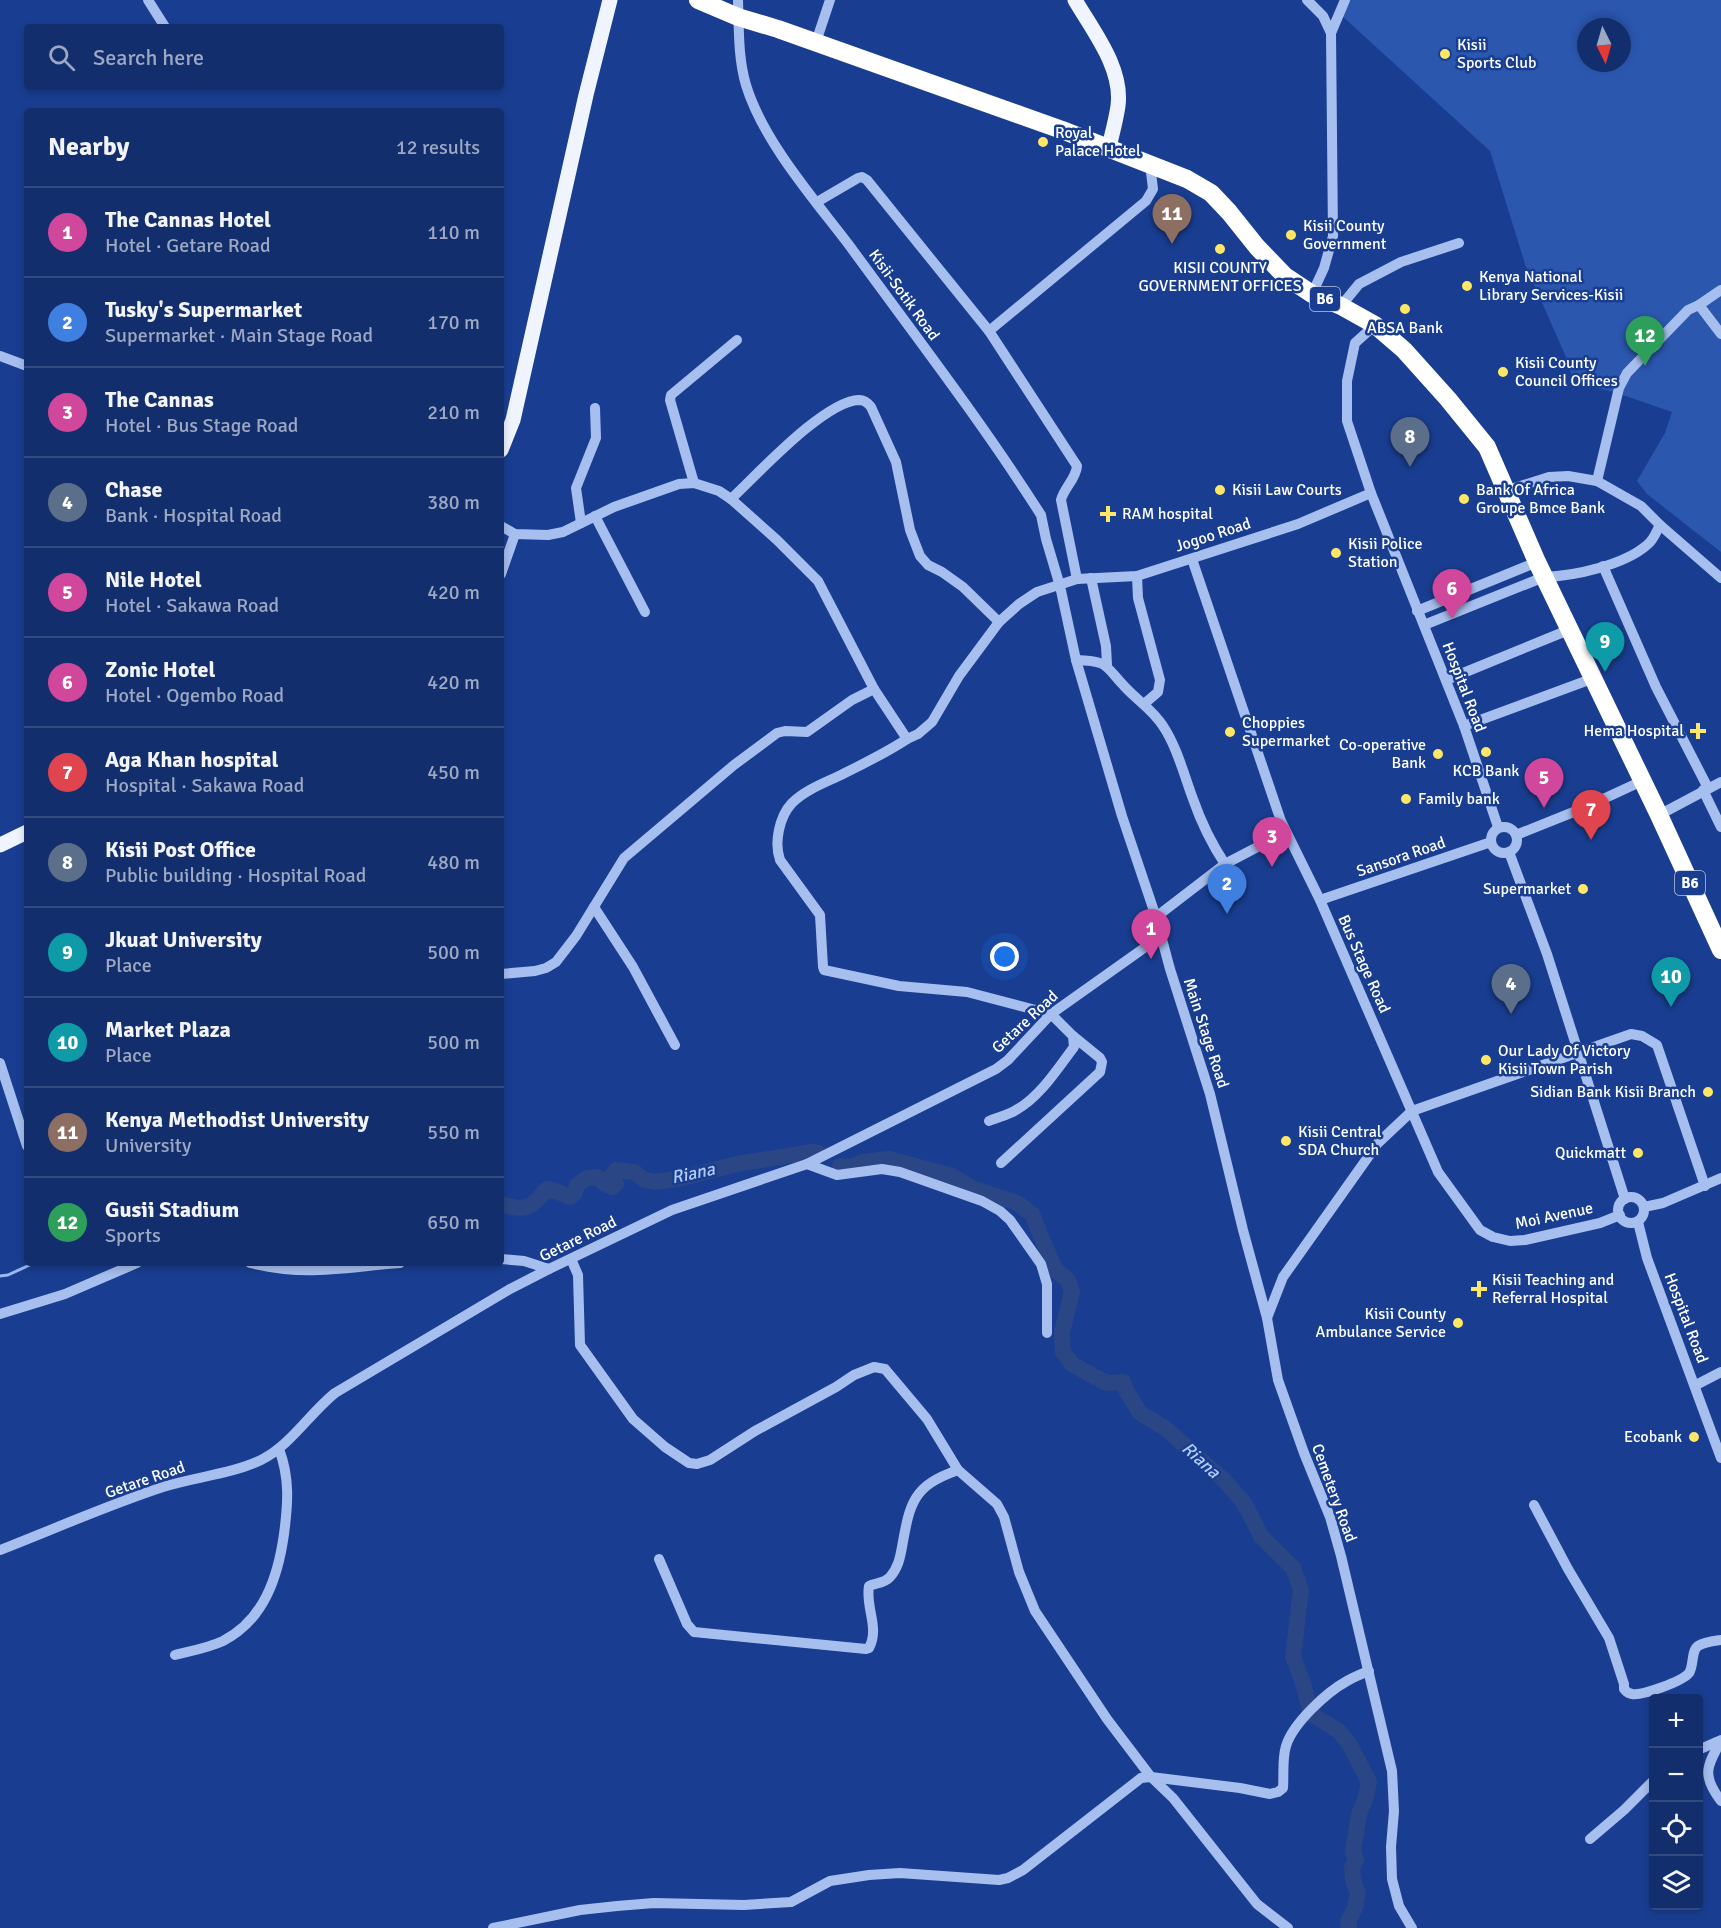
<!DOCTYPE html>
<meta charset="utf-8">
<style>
body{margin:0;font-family:Signika,sans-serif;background:#1c3672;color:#f1f3f6}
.controls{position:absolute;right:18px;bottom:18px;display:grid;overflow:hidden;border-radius:6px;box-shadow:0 3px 9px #0003}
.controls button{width:54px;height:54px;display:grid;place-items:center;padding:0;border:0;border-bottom:2px solid #324a80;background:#132e6d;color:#f1f3f6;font:30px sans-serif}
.compass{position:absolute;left:1577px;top:18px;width:54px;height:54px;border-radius:50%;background:#132e6d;box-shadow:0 3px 9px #0003;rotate:175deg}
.you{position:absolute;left:1005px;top:957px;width:21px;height:21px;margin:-15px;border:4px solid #fff;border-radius:50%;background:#1a73e8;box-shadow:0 0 0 9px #1a73e833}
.badge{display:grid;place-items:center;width:39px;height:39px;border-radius:50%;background:#8bbbb9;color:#fff;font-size:20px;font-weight:700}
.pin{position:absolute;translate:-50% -50px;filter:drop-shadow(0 2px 3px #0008)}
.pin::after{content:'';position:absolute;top:32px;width:21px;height:18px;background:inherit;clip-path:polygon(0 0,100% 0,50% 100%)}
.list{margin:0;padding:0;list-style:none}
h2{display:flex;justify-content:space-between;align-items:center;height:78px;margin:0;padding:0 24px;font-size:26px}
h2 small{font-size:20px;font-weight:400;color:#9da8c2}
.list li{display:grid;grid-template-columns:39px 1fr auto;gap:18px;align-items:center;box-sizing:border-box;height:90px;padding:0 24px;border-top:2px solid #324a80}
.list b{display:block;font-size:22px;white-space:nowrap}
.list p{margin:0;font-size:20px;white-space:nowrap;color:#9da8c2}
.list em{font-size:20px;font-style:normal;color:#9da8c2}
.icon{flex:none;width:33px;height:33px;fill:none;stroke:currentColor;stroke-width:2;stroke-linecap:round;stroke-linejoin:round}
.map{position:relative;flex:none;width:1721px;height:1928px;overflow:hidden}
.search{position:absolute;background:#132e6d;box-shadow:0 3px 9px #0003;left:24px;top:24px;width:480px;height:66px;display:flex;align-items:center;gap:15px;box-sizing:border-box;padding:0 21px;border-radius:6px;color:#9da8c2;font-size:22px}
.panel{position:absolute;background:#132e6d;box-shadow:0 3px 9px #0003;left:24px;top:108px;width:480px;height:1158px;border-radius:6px}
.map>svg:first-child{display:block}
.green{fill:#2c57af;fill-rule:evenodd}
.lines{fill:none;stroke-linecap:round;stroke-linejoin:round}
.stream{stroke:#9ab8f1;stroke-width:3}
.river{stroke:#2a4684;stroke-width:16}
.minor{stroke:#a7bfef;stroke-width:10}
.major{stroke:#f0f4ff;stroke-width:15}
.highway{stroke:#fff;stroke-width:18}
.poi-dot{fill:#ffe666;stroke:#193e91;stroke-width:2}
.labels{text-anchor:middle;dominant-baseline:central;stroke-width:5;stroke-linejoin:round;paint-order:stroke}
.shield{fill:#193e91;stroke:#bac5de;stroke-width:1.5}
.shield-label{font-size:15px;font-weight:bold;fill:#fff}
.poi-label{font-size:16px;fill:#fff;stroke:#193e91;text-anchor:start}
.street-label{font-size:16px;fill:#fff;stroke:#193e91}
.water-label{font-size:18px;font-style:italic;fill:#b4caf6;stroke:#193e91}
</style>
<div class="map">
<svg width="1721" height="1928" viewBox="0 0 1721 1928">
<rect width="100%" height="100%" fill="#193e91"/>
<path class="green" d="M1343 0H1721V552L1647 494 1637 481 1665 433 1672 412 1614 392 1574 383 1566 357 1525 264 1490 151 1341 15ZM1586 27H1622V63H1586Z"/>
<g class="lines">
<g class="stream">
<polyline points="53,1263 75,1263"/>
<polyline points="0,1276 8,1275 34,1263"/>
</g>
<g class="river">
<polyline points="840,1166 851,1167 862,1162 889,1159 952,1176 972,1188 1017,1203 1032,1214 1052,1263 1057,1271 1068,1280 1072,1292 1062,1332 1063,1352 1072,1364 1097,1378 1107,1383 1123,1382 1127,1392 1140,1413 1165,1428 1225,1481 1244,1503 1261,1536 1293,1568 1301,1590 1293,1657 1303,1683 1311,1714 1339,1731 1350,1745 1369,1782 1366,1797 1359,1814 1353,1851 1356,1860 1352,1868 1353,1880 1358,1893 1355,1908 1348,1922 1349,1928"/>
<path d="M501 1204C525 1212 531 1208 547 1189 557 1190 561 1194 570 1197L575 1193 577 1185 587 1178 597 1177 605 1184 612 1187 616 1184 611 1176 616 1170 634 1172 645 1180 655 1182 682 1178 737 1164 812 1152 818 1153"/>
</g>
<g class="minor">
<polyline points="148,0 165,27"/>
<path d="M738 0C739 29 738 58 746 85 763 141 814 199 849 245 914 334 982 422 1041 515L1046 539 1060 586 1076 660 1122 816 1156 917 1170 969 1210 1094 1243 1230 1267 1318 1278 1380 1304 1453 1330 1517 1341 1556 1392 1771 1394 1811 1391 1847 1392 1879 1399 1906 1412 1928"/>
<polyline points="1307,0 1323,16 1331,33 1333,236 1324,268 1312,294"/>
<polyline points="1331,33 1345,0"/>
<polyline points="816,42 830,0"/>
<path d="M817 202 858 178 862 177 867 180 989 331 1077 466C1076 479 1064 488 1061 500L1077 579"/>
<polyline points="1721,290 1699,305 1721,334"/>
<polyline points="1341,306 1359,284 1401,262 1459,243"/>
<polyline points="1375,325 1355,343 1347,381 1347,421 1371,493 1464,726 1498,827"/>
<polyline points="989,331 1146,201 1153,189 1150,164"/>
<polyline points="0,356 27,366"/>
<polyline points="1597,481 1619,388 1627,373 1688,310 1699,305"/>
<polyline points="694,483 670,400 671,395 737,340"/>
<polyline points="1505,491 1549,477 1568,476 1597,481 1641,506 1660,525 1721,578"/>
<path d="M731 499C757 475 824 401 859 400 864 400 868 403 871 407L896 462 910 530 920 556 928 565 942 572 963 587 999 622"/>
<polyline points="595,516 645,612"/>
<polyline points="581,523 576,488 596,438 595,408"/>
<polyline points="501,526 515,534 548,535 563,532 614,507 679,484 694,483 719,491 731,499 777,540 818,581 874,689 907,739 918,734 932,722 959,676 999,622 1019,604 1037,592 1077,579 1137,576 1298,524 1371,493"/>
<polyline points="1192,559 1281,821 1320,900 1438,1172 1480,1230 1493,1237 1510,1241 1525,1240 1600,1223 1620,1215"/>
<polyline points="1603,566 1656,687 1708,788"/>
<polyline points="501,574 515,534"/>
<polyline points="1137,576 1138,598 1160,680 1158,692 1144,704"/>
<polyline points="1091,578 1106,646 1107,665"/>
<polyline points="1417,611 1537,562"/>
<path d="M1424 625 1544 577C1575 576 1624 565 1647 545 1654 540 1656 532 1660 525"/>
<path d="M1076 660C1109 661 1104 665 1125 687 1138 701 1153 710 1163 726 1177 747 1184 775 1193 799 1201 822 1211 843 1225 864"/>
<polyline points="1446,680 1571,629"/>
<polyline points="1464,726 1594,678"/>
<path d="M907 739C886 753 863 764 841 775 824 783 805 790 792 803 779 817 774 843 780 860L820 915 823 967 824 970 899 986 967 992 1051 1014 1073 1036 1074 1047C1058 1068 1040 1097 1016 1110 1008 1115 998 1117 989 1121"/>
<polyline points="1703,790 1721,827"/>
<polyline points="1659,815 1721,782"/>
<circle cx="1504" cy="840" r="13"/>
<polyline points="1516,835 1586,807 1642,781"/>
<polyline points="1509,852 1547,954 1625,1199"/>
<polyline points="1320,900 1491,842"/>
<polyline points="594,907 633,967 675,1045"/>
<polyline points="1156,917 1225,864 1286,832"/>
<polyline points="501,974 535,971 546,968 556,962 576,936 624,858 734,765 777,733 785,731 807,732 852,700 874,689"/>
<polyline points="0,1063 27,1146"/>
<polyline points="1001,1163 1100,1072 1102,1062 1100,1058 1073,1036"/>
<polyline points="807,1164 837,1175 882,1169 900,1172 982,1201 1000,1211 1010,1220 1041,1264 1047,1284 1047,1333"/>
<circle cx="1631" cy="1210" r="13"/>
<polyline points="1644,1207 1663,1203 1721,1178"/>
<polyline points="1638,1222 1647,1258 1721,1458"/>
<polyline points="501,1259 524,1261 549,1269"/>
<polyline points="571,1259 578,1275 580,1345 633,1419 665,1447 689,1463 697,1464 710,1460 755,1431 836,1387 854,1375 874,1367 885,1369 927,1419 958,1470 997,1504 1004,1517 1019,1572 1035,1611 1107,1719 1151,1777 1173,1798 1257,1904 1288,1928"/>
<path d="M250 1263C307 1277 344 1267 400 1263"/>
<polyline points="0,1314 65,1294 137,1263"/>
<polyline points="1267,1318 1283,1277 1378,1143 1412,1111 1631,1034 1642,1036 1657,1045 1705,1186"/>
<polyline points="1696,1385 1721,1372"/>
<path d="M1534 1505 1568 1569 1609 1638 1624 1684V1689C1627 1692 1627 1693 1632 1694 1642 1696 1683 1681 1689 1673 1694 1666 1691 1651 1698 1646 1704 1642 1714 1641 1721 1640"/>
<path d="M0 1550C54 1529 108 1505 163 1487 194 1477 232 1474 261 1460 290 1446 310 1413 335 1393L510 1289 549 1269 672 1210 807 1164 996 1069 1008 1060 1051 1014 1161 936"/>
<path d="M659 1559 687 1624 694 1632 866 1649 869 1648C880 1628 865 1607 869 1586 876 1583 885 1583 890 1577 898 1568 900 1558 902 1547 910 1502 913 1486 958 1470"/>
<path d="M175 1655C191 1651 208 1648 223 1641 264 1620 278 1577 284 1534 288 1504 290 1478 279 1449"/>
<path d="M1721 1741C1706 1767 1702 1776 1721 1801"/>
<polyline points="1698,1750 1721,1740"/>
<polyline points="1590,1839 1624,1810 1654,1780"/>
<path d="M493 1928 580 1910 617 1906 654 1903 744 1905 791 1902 830 1881 869 1875 900 1873 999 1880 1008 1878 1023 1870 1141 1778 1151 1777 1240 1788 1270 1794 1278 1792 1283 1788C1284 1774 1282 1759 1286 1746 1293 1723 1327 1692 1347 1681 1354 1677 1361 1674 1369 1671"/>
</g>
<g class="major">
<path d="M1075 0C1093 31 1123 68 1118 106 1116 120 1112 134 1109 147"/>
<polyline points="501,450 513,420 586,95 610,0"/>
<polyline points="0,845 27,832"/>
</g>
<polyline class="highway" points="698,0 738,17 778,29 1062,130 1187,179 1211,193 1229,212 1257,247 1285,276 1312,294 1341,306 1375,325 1404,350 1448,399 1487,447 1537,562 1659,815 1721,950"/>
</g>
<g class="poi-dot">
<circle cx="1445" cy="54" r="6"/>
<circle cx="1043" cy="142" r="6"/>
<circle cx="1291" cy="235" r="6"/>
<circle cx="1220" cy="249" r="6"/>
<circle cx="1467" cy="286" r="6"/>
<circle cx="1405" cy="309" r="6"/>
<circle cx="1503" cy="372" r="6"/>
<circle cx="1220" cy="490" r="6"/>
<circle cx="1464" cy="499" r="6"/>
<path d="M1105 505h6v6h6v6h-6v6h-6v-6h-6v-6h6z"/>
<circle cx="1336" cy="553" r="6"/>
<path d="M1695 722h6v6h6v6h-6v6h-6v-6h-6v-6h6z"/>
<circle cx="1230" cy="732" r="6"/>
<circle cx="1486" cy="752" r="6"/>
<circle cx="1438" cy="754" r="6"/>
<circle cx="1406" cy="799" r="6"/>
<circle cx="1583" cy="889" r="6"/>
<circle cx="1486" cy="1060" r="6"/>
<circle cx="1708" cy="1092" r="6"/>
<circle cx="1286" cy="1141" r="6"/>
<circle cx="1638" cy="1153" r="6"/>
<path d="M1476 1280h6v6h6v6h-6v6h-6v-6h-6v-6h6z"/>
<circle cx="1458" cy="1323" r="6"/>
<circle cx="1694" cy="1437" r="6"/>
</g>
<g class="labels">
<g class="shield">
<rect x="1310" y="287" width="30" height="24" rx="4.5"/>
<rect x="1675" y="871" width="30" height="24" rx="4.5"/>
</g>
<g class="shield-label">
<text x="1325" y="299">B6</text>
<text x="1690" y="883">B6</text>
</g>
<g class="poi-label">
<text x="1457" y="45">Kisii<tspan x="1457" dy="18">Sports Club</tspan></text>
<text x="1055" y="133">Royal<tspan x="1055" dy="18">Palace Hotel</tspan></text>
<text x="1303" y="226">Kisii County<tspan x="1303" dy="18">Government</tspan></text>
<text x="1220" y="268" text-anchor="middle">KISII COUNTY<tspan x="1220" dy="18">GOVERNMENT OFFICES</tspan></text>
<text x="1479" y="277">Kenya National<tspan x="1479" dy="18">Library Services-Kisii</tspan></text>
<text x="1405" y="328" text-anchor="middle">ABSA Bank</text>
<text x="1515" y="363">Kisii County<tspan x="1515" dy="18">Council Offices</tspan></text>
<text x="1232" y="490">Kisii Law Courts</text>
<text x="1476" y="490">Bank Of Africa<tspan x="1476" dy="18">Groupe Bmce Bank</tspan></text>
<text x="1122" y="514">RAM hospital</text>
<text x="1348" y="544">Kisii Police<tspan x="1348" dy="18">Station</tspan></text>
<text x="1242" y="723">Choppies<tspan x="1242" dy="18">Supermarket</tspan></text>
<text x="1684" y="731" text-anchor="end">Hema Hospital</text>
<text x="1426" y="745" text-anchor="end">Co-operative<tspan x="1426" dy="18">Bank</tspan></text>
<text x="1486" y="771" text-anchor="middle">KCB Bank</text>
<text x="1418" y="799">Family bank</text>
<text x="1571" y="889" text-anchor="end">Supermarket</text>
<text x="1498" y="1051">Our Lady Of Victory<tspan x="1498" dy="18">Kisii Town Parish</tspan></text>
<text x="1696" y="1092" text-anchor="end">Sidian Bank Kisii Branch</text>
<text x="1298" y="1132">Kisii Central<tspan x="1298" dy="18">SDA Church</tspan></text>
<text x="1626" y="1153" text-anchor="end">Quickmatt</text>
<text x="1492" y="1280">Kisii Teaching and<tspan x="1492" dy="18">Referral Hospital</tspan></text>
<text x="1446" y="1314" text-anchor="end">Kisii County<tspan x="1446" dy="18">Ambulance Service</tspan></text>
<text x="1682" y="1437" text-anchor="end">Ecobank</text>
</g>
<g class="street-label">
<text transform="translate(904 295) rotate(54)">Kisii-Sotik Road</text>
<text transform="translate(1213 535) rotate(-18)">Jogoo Road</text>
<text transform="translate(1464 687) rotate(69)">Hospital Road</text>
<text transform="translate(1401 857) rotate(-19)">Sansora Road</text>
<text transform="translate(1364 964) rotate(66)">Bus Stage Road</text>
<text transform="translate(1025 1022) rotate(-43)">Getare Road</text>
<text transform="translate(1206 1033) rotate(72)">Main Stage Road</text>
<text transform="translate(1554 1216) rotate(-12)">Moi Avenue</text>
<text transform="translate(578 1239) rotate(-26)">Getare Road</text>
<text transform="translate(1686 1318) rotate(69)">Hospital Road</text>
<text transform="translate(145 1480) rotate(-19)">Getare Road</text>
<text transform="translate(1334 1493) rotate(70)">Cemetery Road</text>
</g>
<g class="water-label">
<text transform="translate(693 1173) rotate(-12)">Riana</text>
<text transform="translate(1201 1460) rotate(42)">Riana</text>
</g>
</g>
</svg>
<div class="controls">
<button>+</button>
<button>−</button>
<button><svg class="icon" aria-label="locate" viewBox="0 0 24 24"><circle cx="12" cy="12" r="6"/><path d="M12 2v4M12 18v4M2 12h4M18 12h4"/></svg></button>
<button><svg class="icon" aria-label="layers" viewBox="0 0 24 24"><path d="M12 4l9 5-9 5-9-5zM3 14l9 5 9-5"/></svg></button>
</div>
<svg class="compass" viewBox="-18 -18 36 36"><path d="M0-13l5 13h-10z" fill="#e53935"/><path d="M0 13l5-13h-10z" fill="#9da8c2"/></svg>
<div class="you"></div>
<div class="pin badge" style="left:1151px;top:959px;background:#d1479c">1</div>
<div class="pin badge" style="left:1227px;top:914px;background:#3f7fe0">2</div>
<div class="pin badge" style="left:1272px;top:867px;background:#d1479c">3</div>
<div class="pin badge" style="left:1511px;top:1014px;background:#5c6f8a">4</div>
<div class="pin badge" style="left:1544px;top:808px;background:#d1479c">5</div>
<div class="pin badge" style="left:1452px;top:619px;background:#d1479c">6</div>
<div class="pin badge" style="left:1591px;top:840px;background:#e0444e">7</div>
<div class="pin badge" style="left:1410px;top:467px;background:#5c6f8a">8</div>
<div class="pin badge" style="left:1605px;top:672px;background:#0f9aa8">9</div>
<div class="pin badge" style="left:1671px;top:1007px;background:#0f9aa8">10</div>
<div class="pin badge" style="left:1172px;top:244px;background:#8d6e63">11</div>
<div class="pin badge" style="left:1645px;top:366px;background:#2e9e5b">12</div>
<div class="search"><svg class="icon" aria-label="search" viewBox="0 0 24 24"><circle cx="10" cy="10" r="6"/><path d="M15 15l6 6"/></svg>Search here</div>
<section class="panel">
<h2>Nearby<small>12 results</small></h2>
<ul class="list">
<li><span class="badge" style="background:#d1479c">1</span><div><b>The Cannas Hotel</b><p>Hotel · Getare Road</p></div><em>110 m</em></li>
<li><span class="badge" style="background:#3f7fe0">2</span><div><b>Tusky's Supermarket</b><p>Supermarket · Main Stage Road</p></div><em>170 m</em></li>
<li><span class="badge" style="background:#d1479c">3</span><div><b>The Cannas</b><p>Hotel · Bus Stage Road</p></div><em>210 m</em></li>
<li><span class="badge" style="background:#5c6f8a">4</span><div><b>Chase</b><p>Bank · Hospital Road</p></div><em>380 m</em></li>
<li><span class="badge" style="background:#d1479c">5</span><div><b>Nile Hotel</b><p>Hotel · Sakawa Road</p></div><em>420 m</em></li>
<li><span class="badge" style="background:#d1479c">6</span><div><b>Zonic Hotel</b><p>Hotel · Ogembo Road</p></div><em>420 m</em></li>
<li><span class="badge" style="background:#e0444e">7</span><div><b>Aga Khan hospital</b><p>Hospital · Sakawa Road</p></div><em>450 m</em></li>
<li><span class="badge" style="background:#5c6f8a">8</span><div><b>Kisii Post Office</b><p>Public building · Hospital Road</p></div><em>480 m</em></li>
<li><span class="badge" style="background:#0f9aa8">9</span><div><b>Jkuat University</b><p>Place</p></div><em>500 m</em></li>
<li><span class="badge" style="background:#0f9aa8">10</span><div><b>Market Plaza</b><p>Place</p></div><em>500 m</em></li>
<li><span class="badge" style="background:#8d6e63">11</span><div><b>Kenya Methodist University</b><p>University</p></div><em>550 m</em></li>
<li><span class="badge" style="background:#2e9e5b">12</span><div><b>Gusii Stadium</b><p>Sports</p></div><em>650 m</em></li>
</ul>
</section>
</div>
